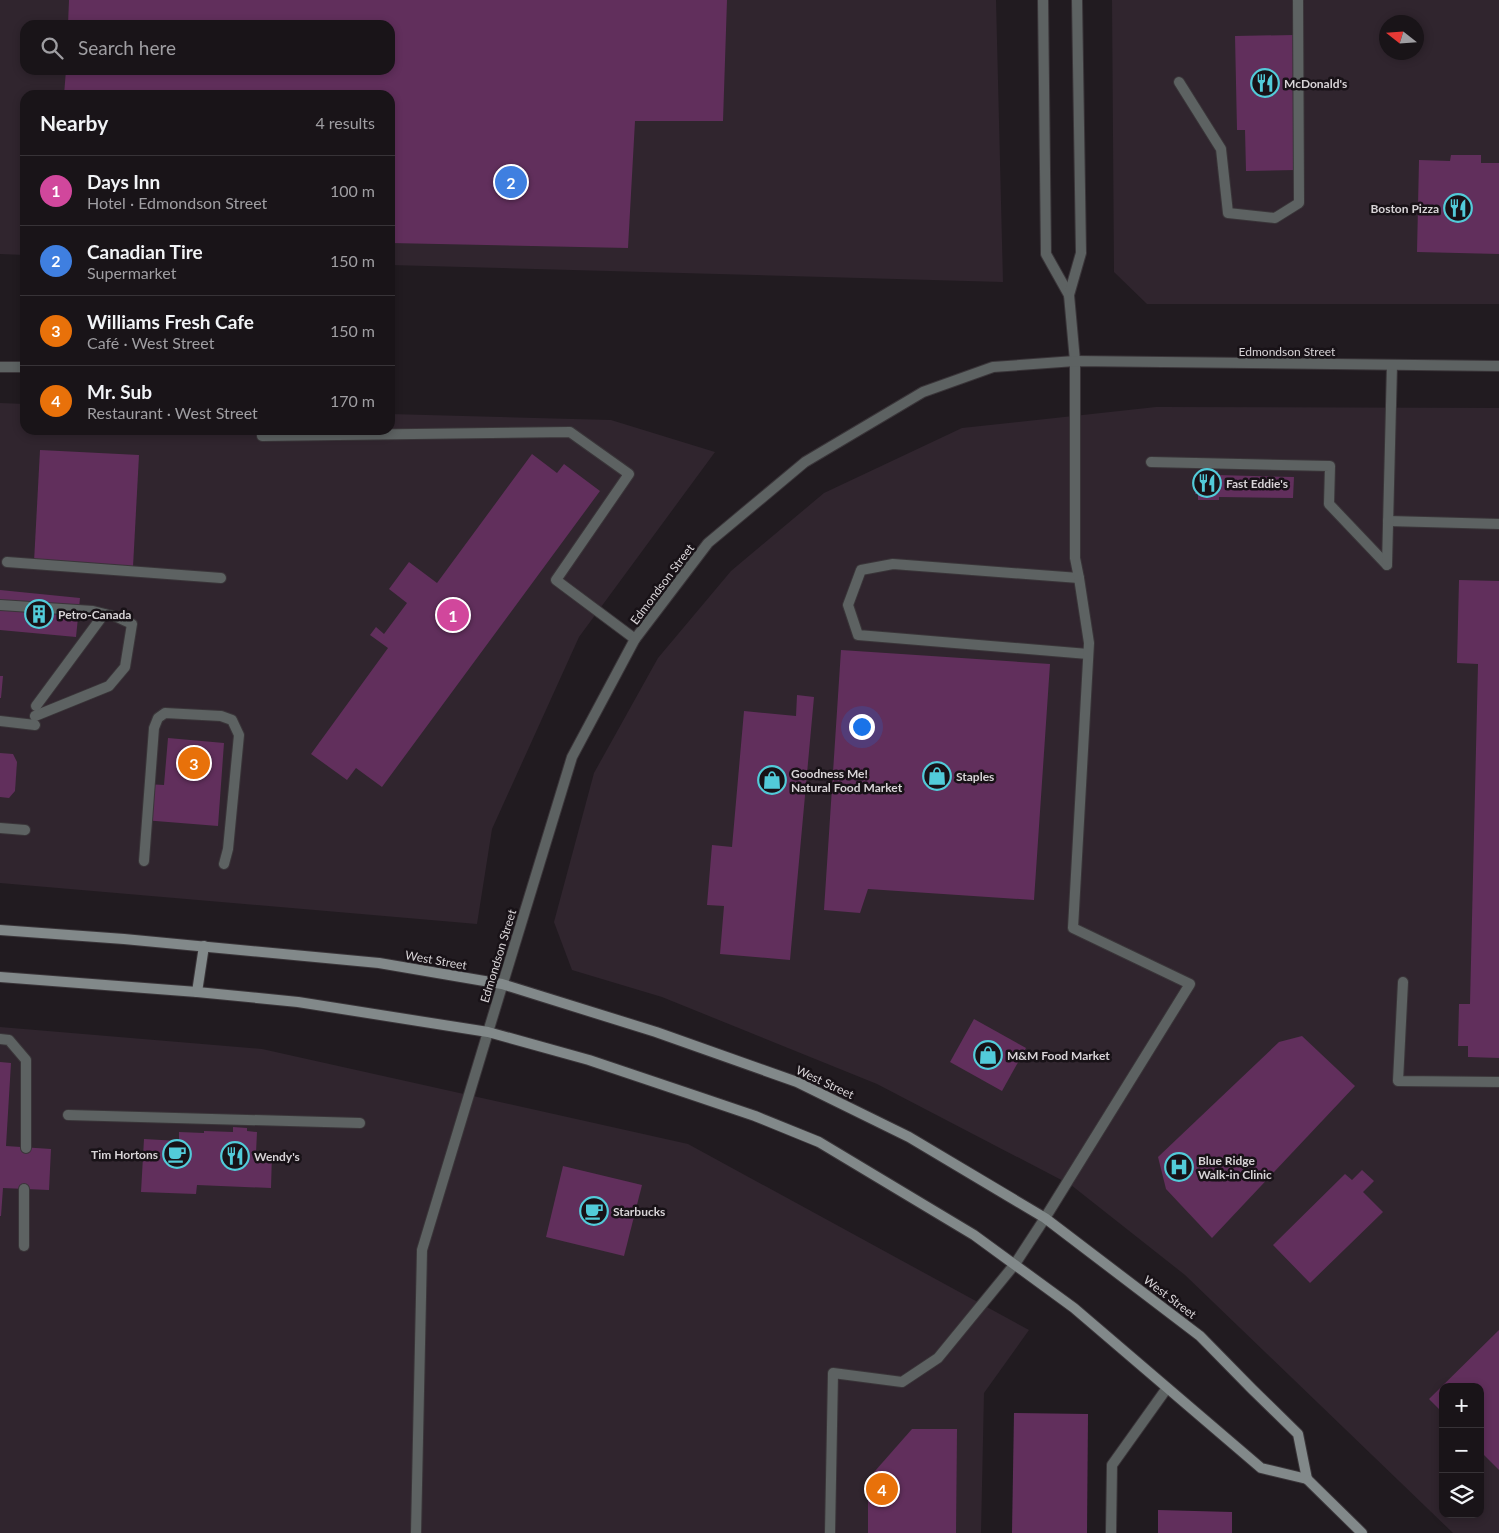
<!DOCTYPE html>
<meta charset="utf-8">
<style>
body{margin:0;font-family:Lato,sans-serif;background:#262125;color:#f1f3f6}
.controls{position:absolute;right:15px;bottom:15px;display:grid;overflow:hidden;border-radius:10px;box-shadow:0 2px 8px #0003}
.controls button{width:45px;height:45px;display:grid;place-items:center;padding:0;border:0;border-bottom:1px solid #373337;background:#191418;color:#f1f3f6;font:25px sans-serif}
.compass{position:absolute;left:1379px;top:15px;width:45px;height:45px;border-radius:50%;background:#191418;box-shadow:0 2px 8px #0003;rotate:287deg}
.you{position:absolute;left:861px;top:726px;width:18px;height:18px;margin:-12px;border:4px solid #fff;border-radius:50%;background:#1a73e8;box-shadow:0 0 0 8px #1a73e833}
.badge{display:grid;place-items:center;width:32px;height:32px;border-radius:50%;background:#1a73e8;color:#fff;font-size:16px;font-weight:700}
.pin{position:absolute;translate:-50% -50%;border:2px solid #fff;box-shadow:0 1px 5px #0006}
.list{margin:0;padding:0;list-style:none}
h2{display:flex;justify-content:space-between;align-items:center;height:65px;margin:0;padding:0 20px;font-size:21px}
h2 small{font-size:16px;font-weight:400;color:#9f9ea2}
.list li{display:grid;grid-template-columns:32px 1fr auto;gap:15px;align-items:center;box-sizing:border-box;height:70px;padding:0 20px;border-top:1px solid #373337}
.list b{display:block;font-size:19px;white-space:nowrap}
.list p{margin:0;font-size:16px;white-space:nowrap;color:#9f9ea2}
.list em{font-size:16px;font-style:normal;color:#9f9ea2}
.icon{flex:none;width:28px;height:28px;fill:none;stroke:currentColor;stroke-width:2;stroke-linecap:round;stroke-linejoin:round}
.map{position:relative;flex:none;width:1499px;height:1533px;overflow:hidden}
.search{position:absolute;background:#191418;box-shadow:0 2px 8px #0003;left:20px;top:20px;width:375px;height:55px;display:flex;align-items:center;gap:12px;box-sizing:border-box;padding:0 18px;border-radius:15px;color:#9f9ea2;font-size:19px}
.panel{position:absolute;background:#191418;box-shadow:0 2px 8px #0003;left:20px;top:90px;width:375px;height:345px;border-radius:15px}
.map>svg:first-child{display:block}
.built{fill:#30252e;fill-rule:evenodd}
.building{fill:#612f5c}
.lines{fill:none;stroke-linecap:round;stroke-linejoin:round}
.service-casing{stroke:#3a3539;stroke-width:12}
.tertiary-casing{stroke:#3a3539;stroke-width:12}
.secondary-casing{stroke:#3a3539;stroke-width:12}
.service{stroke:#5d6262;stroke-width:10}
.tertiary{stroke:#5d6262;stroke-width:10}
.secondary{stroke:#82898a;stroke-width:10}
.labels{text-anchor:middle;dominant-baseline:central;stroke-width:5;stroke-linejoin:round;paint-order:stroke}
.poi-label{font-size:12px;font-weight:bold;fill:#d7d3d6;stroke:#181217;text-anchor:start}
.street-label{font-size:12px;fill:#d7d3d6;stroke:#181217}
</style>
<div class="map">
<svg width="1499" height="1533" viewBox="0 0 1499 1533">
<rect width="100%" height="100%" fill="#211b20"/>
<g class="built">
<path d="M0 0H996L1003 282 390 265V95H25V255L0 254ZM25 25H390V70H25Z"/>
<path d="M1112 0H1499V304H1147L1114 272ZM1386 22H1416V52H1386Z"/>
<polygon points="0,403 25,404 25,430 390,430 390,414 611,420 715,452 579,637 492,829 477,924 0,883"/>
<path d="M1156 407 1499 408V1533H1453L1185 1275 1071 1185 877 1084 662 997 572 970 554 922 594 773 658 658 731 571 824 493 962 428ZM1443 1387H1480V1514H1443Z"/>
<polygon points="0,1027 262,1049 688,1144 1029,1330 984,1393 981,1533 0,1533"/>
</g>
<g class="building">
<polygon points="69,0 727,0 723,121 635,121 628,248 390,243 390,95 64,95 66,70 390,70 390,25 68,25"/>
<polygon points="1294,35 1296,170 1246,171 1245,130 1237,130 1235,36"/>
<polygon points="1451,155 1481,155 1481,163 1499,163 1499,254 1417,252 1419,160 1450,161"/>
<polygon points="40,450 139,455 133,567 34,562"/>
<polygon points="532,454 557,473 564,464 600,491 382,787 356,768 347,780 311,754 388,648 370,635 376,627 384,634 407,603 389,589 409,562 437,583"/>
<polygon points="1198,471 1218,471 1217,475 1294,477 1293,498 1219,497 1219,500 1198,500 1198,494 1195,494 1195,478 1198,478"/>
<polygon points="1459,580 1499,581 1499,1058 1468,1057 1468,1046 1458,1046 1459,1004 1470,1004 1478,664 1457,663"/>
<polygon points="0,590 80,598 76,637 0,630"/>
<polygon points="841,650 1050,664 1034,900 868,889 860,913 824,910"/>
<polygon points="0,676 3,676 1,698 0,698"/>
<polygon points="797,695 814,697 790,960 720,954 724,906 707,905 712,845 732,847 744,711 796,716"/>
<polygon points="168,738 224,743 218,826 143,820 146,784 164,785"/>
<polygon points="0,753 13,754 17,762 15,791 9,798 0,797"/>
<polygon points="974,1019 1026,1048 1002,1091 950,1062"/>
<polygon points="1302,1036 1355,1086 1212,1238 1166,1189 1158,1157 1279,1042"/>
<polygon points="0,1062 11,1063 6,1146 51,1149 49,1190 3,1188 1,1216 0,1216"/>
<polygon points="233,1127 247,1128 247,1131 257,1132 256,1153 272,1154 271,1188 197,1185 196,1194 141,1192 144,1139 179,1141 179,1132 204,1133 204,1131 233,1132"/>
<polygon points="563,1166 642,1185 624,1256 546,1237"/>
<polygon points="1362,1170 1374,1181 1363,1192 1383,1212 1310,1283 1273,1245 1345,1174 1352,1180"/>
<polygon points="1499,1330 1499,1470 1480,1451 1480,1387 1443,1387 1443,1413 1429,1399"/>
<polygon points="1014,1413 1088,1414 1087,1533 1012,1533"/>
<polygon points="912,1429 957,1429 956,1533 868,1533 868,1479"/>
<polygon points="1158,1510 1232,1512 1232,1533 1158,1533"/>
</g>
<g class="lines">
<defs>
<g id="service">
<polyline points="1179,82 1221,149 1228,213 1275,218 1299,203 1298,0"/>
<polyline points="0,367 25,367"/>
<polyline points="262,430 262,436 570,432 629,474 556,580 635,639"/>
<polyline points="1151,462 1330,466 1329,504 1387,565"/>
<polyline points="1388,521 1499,524"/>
<polyline points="7,562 221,578"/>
<polyline points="1387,565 1392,365"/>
<polyline points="1079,578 893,564 861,570 848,605 858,635 1088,654"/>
<polyline points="0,605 93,611 117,617 132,624 125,667 109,686 35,716"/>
<polyline points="36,706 104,614"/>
<polyline points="0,721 35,725"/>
<polyline points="0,828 25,830"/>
<polyline points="144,861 154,728 158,718 165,713 221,716 232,720 239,735 228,849 224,864"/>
<polyline points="1403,982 1398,1081 1499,1082"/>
<polyline points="0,1039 9,1040 26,1060 26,1148"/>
<polyline points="68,1115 360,1123"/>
<polyline points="24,1246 24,1189"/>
<polyline points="416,1533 422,1250 488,1032"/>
<polyline points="830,1533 833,1373 902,1382 938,1358 1015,1264 1045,1218 1190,984 1073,928 1089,643 1079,578 1075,558 1075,361"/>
<polyline points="1111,1533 1112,1465 1167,1388"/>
</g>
<g id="tertiary">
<polyline points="1043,0 1046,254 1069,295"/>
<polyline points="1075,361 1069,295 1081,253 1077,0"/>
<polyline points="488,1032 572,757 635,639 708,543 805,462 923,392 993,367 1075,361 1499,366"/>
</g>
<g id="secondary">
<polyline points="0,930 124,939 379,963 502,984 656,1032 797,1082 909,1137 1045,1218 1200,1336 1252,1389 1298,1434 1307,1479"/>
<polyline points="0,977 197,992 298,1002 488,1032 589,1060 696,1096 755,1116 819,1142 974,1235 1074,1308 1261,1468 1307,1479 1362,1533"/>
<polyline points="197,992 204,946"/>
</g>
</defs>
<use href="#service" class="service-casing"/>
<use href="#tertiary" class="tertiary-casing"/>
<use href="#secondary" class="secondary-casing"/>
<use href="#service" class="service"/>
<use href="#tertiary" class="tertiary"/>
<use href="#secondary" class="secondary"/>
</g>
<defs>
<symbol id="restaurant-ring" viewBox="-11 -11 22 22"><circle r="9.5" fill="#181217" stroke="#52cbd9" stroke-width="1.5"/><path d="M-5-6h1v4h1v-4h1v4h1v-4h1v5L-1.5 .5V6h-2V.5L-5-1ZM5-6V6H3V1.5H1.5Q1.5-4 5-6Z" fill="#52cbd9"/></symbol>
<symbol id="building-ring" viewBox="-11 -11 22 22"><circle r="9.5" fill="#181217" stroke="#52cbd9" stroke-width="1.5"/><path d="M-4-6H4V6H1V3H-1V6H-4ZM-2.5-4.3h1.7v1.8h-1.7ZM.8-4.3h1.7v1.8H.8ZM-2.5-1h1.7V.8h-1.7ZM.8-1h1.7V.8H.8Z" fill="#52cbd9"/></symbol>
<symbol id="shop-ring" viewBox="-11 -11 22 22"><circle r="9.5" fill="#181217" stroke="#52cbd9" stroke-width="1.5"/><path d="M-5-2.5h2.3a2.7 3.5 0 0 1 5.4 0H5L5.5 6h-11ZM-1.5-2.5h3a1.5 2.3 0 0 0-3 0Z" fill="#52cbd9"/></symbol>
<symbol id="cafe-ring" viewBox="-11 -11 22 22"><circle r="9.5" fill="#181217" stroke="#52cbd9" stroke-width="1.5"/><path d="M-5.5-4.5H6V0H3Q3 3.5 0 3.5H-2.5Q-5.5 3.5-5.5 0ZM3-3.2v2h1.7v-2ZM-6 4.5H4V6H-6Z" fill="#52cbd9"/></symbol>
<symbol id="hospital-ring" viewBox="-11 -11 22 22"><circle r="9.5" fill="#181217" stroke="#52cbd9" stroke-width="1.5"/><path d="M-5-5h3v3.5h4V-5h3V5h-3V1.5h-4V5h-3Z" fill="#52cbd9"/></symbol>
</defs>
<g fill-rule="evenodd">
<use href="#restaurant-ring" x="1249" y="67" width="32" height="32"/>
<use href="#restaurant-ring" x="1442" y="192" width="32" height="32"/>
<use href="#restaurant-ring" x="1191" y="467" width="32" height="32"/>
<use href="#building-ring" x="23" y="598" width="32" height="32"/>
<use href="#shop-ring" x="921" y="760" width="32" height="32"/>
<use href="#shop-ring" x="756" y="764" width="32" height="32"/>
<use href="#shop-ring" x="972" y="1039" width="32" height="32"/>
<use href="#cafe-ring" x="161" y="1138" width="32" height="32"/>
<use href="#restaurant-ring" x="219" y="1140" width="32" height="32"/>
<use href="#hospital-ring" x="1163" y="1151" width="32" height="32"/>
<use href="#cafe-ring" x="578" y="1195" width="32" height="32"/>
</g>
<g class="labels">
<g class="poi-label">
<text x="1284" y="83">McDonald's</text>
<text x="1439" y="208" text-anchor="end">Boston Pizza</text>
<text x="1226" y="483">Fast Eddie's</text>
<text x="58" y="614">Petro-Canada</text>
<text x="791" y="773">Goodness Me!<tspan x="791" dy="14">Natural Food Market</tspan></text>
<text x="956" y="776">Staples</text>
<text x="1007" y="1055">M&amp;M Food Market</text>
<text x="158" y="1154" text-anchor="end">Tim Hortons</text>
<text x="254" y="1156">Wendy's</text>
<text x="1198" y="1160">Blue Ridge<tspan x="1198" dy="14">Walk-in Clinic</tspan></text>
<text x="613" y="1211">Starbucks</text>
</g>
<g class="street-label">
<text x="1287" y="351">Edmondson Street</text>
<text transform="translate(662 584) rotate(-53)">Edmondson Street</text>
<text transform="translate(498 956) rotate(-73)">Edmondson Street</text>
<text transform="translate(436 960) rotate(10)">West Street</text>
<text transform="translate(825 1082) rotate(25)">West Street</text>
<text transform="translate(1170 1297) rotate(37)">West Street</text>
</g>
</g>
</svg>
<div class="controls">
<button>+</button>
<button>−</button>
<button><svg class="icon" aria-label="layers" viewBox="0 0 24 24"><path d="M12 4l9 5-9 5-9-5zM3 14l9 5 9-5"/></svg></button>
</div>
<svg class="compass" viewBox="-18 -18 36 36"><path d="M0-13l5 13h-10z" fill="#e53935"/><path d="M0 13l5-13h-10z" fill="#9f9ea2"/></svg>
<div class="you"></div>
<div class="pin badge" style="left:453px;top:615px;background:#d1479c">1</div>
<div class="pin badge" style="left:511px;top:182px;background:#3f7fe0">2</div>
<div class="pin badge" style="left:194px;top:763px;background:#e8710a">3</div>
<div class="pin badge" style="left:882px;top:1489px;background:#e8710a">4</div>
<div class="search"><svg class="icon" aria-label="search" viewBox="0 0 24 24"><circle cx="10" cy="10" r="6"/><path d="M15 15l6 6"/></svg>Search here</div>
<section class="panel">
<h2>Nearby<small>4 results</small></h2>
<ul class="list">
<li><span class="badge" style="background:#d1479c">1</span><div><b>Days Inn</b><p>Hotel · Edmondson Street</p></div><em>100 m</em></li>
<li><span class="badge" style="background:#3f7fe0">2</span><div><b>Canadian Tire</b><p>Supermarket</p></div><em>150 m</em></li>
<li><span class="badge" style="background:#e8710a">3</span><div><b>Williams Fresh Cafe</b><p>Café · West Street</p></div><em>150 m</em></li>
<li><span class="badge" style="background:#e8710a">4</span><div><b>Mr. Sub</b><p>Restaurant · West Street</p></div><em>170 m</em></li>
</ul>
</section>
</div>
